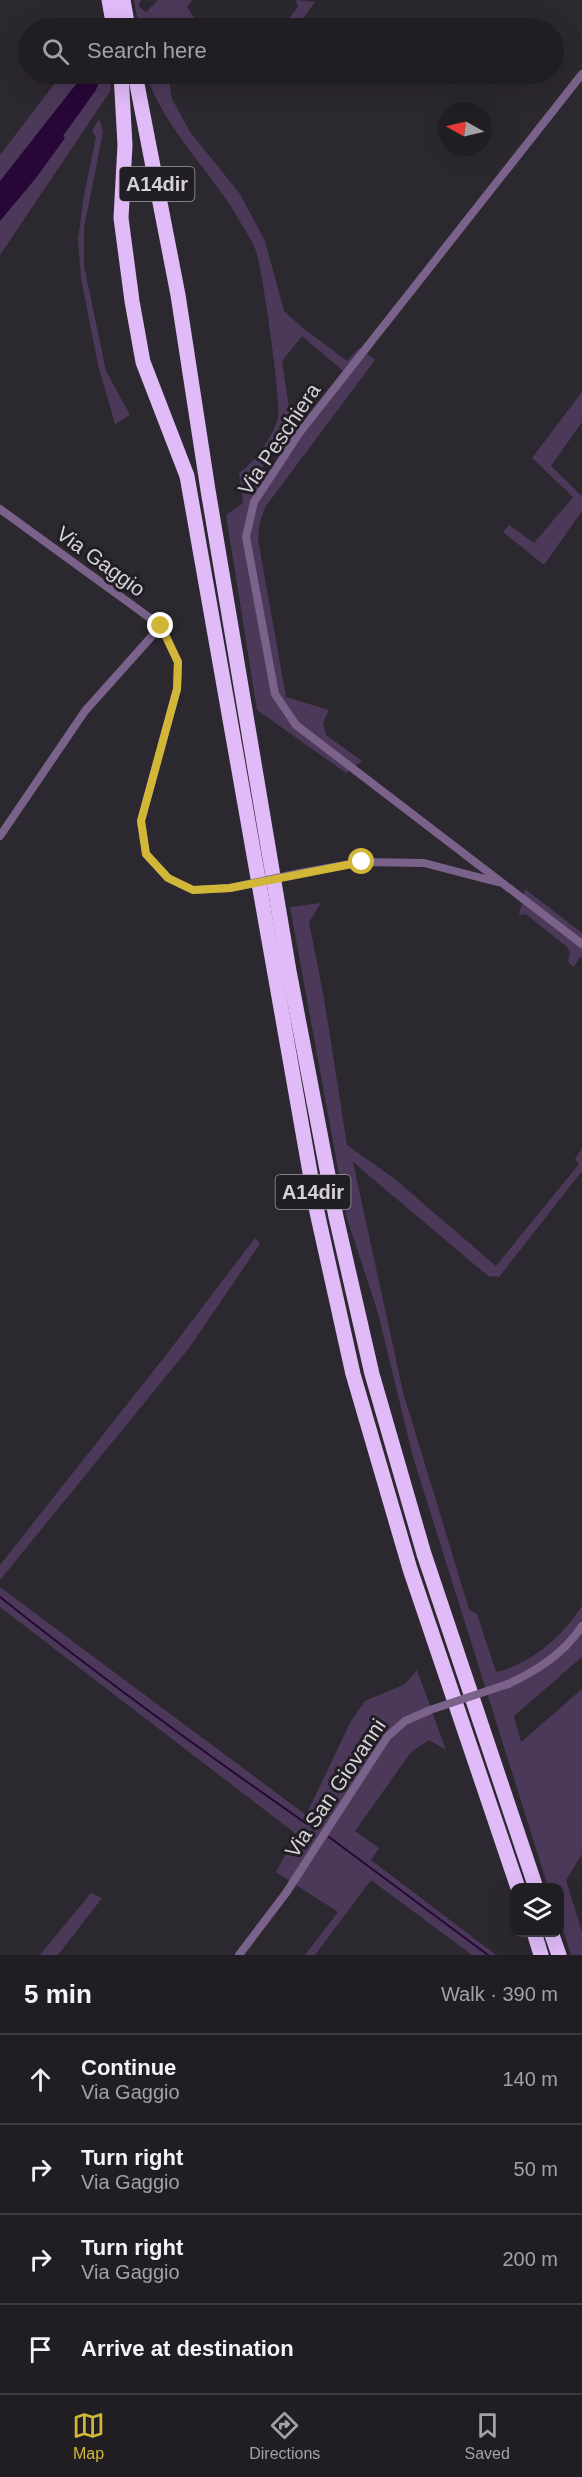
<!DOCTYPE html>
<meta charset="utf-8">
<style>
body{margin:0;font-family:Arial,sans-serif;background:#29272b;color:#f1f3f6}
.controls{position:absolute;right:18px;bottom:18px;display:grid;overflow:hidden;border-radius:12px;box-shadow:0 6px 24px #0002}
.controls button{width:54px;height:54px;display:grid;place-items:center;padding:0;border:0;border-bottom:2px solid #3e3c41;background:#211e23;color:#f1f3f6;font:30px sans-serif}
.compass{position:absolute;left:438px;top:102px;width:54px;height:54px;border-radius:50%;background:#211e23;box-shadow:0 6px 24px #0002;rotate:278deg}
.stop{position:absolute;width:18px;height:18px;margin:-14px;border:4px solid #d2b736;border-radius:50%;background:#fff}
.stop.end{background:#d2b736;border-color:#fff;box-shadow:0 2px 6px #0008}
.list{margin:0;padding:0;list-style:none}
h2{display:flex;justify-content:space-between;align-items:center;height:78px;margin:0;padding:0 24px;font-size:26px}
h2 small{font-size:20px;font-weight:400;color:#a2a2a6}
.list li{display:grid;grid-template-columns:39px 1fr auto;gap:18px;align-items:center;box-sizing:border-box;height:90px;padding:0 24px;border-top:2px solid #3e3c41}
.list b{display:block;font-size:22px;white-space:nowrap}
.list p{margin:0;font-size:20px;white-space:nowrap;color:#a2a2a6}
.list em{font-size:20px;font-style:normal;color:#a2a2a6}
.icon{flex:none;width:33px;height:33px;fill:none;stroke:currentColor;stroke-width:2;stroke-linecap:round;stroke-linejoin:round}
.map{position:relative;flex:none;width:582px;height:1955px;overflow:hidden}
.search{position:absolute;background:#211e23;box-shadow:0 6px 24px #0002;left:18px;right:18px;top:18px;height:66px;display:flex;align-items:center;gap:15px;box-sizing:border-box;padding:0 21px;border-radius:33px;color:#a2a2a6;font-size:22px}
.sheet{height:438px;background:#211e23}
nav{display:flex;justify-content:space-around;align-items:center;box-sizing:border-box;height:84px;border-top:2px solid #3e3c41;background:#211e23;font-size:16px;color:#a2a2a6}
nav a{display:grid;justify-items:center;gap:3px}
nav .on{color:#d2b736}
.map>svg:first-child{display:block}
.green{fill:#4c3959;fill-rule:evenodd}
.water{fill:#280638}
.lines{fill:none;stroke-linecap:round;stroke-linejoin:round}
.stream{stroke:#280638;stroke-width:2}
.street{stroke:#7b628b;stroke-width:8}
.highway{stroke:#e0bbf8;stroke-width:15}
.street-bridge{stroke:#7b628b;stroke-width:8}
.route{stroke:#d2b736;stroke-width:8}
.labels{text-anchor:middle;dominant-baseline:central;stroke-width:6;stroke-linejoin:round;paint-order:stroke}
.shield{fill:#221e25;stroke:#9f9ca2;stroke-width:1.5}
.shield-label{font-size:20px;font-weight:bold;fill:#d5d2d7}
.street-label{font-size:21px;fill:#d5d2d7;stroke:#221e25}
</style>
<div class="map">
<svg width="582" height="1955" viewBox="0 0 582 1955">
<rect width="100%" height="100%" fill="#2c282f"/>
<g class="green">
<polygon points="134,0 141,0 138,6 146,12 158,0 192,0 187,7 201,28 139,28"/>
<polygon points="296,0 315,2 296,28 282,28 298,7"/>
<polygon points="62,74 109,74 111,90 0,255 0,155"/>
<path d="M146 74H168L172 99 190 132 240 194 265 241 284 311 303 328 347 361 359 348 375 360 266 506 260 521 258 539 286 697 329 710 323 723 326 735 362 761 346 773 257 710 226 515 243 503 239 473C257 459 271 440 278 418 282 404 262 268 256 251 253 243 248 235 243 227 214 172 167 135 146 74ZM302 336 343 371 268 474 262 467 288 432 291 420 282 361Z"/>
<polygon points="99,119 103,132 84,228 84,266 106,371 130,415 115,424 98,365 81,278 78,240 84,195 96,137 92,131"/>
<polygon points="582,392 582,422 551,466 582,496 582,511 544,565 503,532 509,525 534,543 573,497 532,458"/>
<polygon points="525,889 582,933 582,958 580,957 574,967 568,962 570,953 567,947 526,914 519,915"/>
<path d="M321 903 309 922 324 998 347 1145 396 1180 496 1266 579 1164 575 1159 582 1149V1171L499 1277 488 1276 353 1162 403 1392 469 1609 477 1614 496 1672C533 1663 561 1637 582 1606V1657L514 1716 521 1742 582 1689V1854L566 1880 582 1932V1955H571L560 1921V1888L548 1887 413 1457 378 1313 347 1218 290 907Z"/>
<polygon points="255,1238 260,1244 189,1348 0,1580 0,1565 166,1355"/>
<polygon points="0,1587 306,1815 351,1721 365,1701 405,1684 417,1670 446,1750 429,1740 411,1752 355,1831 379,1848 371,1860 496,1955 472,1955 371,1880 315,1955 305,1955 338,1912 276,1872 296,1834 0,1607"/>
<polygon points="91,1893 102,1898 58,1955 40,1955"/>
</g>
<polygon class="water" points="84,74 102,74 96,90 63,136 65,138 36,178 0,221 0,181"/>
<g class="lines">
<g class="stream">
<path d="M0 1597C100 1677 202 1751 307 1824"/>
<polyline points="315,1828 316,1829"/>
<polyline points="329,1837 488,1955"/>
</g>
<g class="street">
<polyline points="582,74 300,432 254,502 246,537 275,694 296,725 582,944"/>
<polyline points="0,509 161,626 178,662 177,689 141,821 146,854 168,878 193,890 230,888"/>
<polyline points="0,836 85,711 161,626"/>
<polyline points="300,873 362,862 424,863 497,882"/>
<path d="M508 1684C537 1671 564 1654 582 1626"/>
<polyline points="239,1955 286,1893 387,1737 405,1721 430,1710"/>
</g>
<g class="highway">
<polyline points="109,0 114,28"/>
<polyline points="123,0 128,28"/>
<polyline points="121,74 125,145 121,218 132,301 143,362 187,476 317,1212 353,1374 410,1569 518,1888"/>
<polyline points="135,74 178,295 208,490 289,971 336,1217 372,1374 424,1554 536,1888"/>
<polyline points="534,1932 541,1955"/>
<polyline points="551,1932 559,1955"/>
</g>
<g class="street-bridge">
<polyline points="230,888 300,873"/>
<polyline points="430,1710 508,1684"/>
</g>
</g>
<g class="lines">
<polyline class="route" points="161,626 178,662 177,689 141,821 146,854 168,878 193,890 230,888 362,862"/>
</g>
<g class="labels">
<g class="shield">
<rect x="119.5" y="167" width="75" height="34" rx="4.5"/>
<rect x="275.5" y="1175" width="75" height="34" rx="4.5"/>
</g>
<g class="shield-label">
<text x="157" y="184">A14dir</text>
<text x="313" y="1192">A14dir</text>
</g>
<g class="street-label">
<text transform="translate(279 439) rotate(-56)">Via Peschiera</text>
<text transform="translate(101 561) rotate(36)">Via Gaggio</text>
<text transform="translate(335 1788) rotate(-56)">Via San Giovanni</text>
</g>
</g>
</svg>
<div class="controls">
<button><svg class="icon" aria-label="layers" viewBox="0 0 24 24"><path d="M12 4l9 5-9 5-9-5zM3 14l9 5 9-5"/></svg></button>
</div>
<svg class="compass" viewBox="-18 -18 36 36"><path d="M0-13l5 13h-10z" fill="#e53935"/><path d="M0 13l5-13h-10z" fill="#a2a2a6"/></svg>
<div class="stop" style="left:362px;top:862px"></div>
<div class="stop end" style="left:161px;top:626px"></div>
<div class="search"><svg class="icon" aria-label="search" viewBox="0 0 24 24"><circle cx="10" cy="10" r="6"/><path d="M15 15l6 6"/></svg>Search here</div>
</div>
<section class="sheet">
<h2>5 min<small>Walk · 390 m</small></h2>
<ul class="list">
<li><svg class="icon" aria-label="ahead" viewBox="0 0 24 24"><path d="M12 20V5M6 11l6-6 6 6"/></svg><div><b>Continue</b><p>Via Gaggio</p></div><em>140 m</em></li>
<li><svg class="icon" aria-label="right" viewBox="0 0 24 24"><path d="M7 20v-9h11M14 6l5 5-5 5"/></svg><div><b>Turn right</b><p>Via Gaggio</p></div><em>50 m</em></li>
<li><svg class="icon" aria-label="right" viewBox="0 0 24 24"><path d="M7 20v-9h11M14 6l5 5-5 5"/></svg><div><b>Turn right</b><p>Via Gaggio</p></div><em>200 m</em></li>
<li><svg class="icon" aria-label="arrive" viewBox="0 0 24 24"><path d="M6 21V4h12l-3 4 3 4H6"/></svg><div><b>Arrive at destination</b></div></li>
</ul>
</section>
<nav>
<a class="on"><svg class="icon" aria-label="map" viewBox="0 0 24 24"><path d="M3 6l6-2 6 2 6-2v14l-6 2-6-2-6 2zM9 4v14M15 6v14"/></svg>Map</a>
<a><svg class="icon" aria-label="directions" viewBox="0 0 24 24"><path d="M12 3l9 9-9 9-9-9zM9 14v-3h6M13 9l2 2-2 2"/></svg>Directions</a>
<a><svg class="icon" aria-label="saved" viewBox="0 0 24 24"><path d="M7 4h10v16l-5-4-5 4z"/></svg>Saved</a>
</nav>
